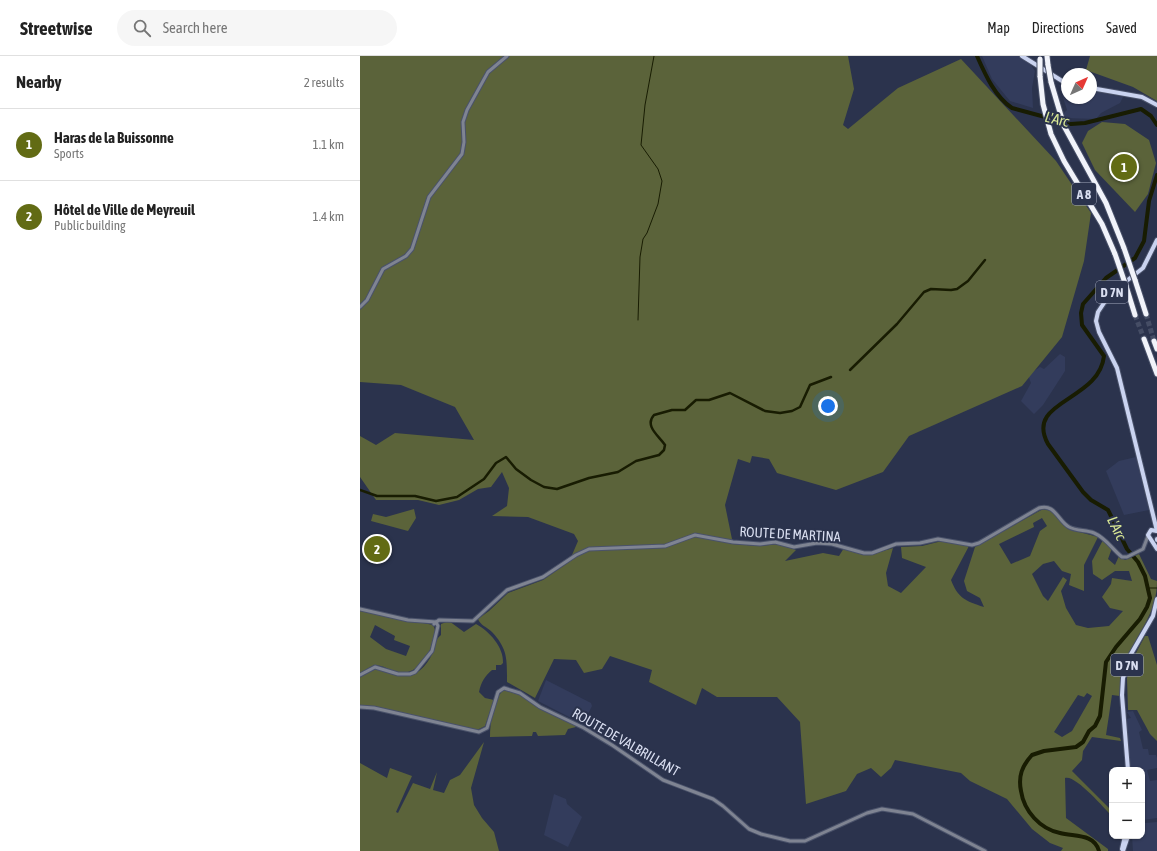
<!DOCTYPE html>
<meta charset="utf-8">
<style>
body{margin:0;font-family:"Asap Condensed",sans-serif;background:#f6f6f6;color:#222}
.controls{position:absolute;right:12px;bottom:12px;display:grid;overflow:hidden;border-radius:8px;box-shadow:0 1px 3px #0004}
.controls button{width:36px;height:36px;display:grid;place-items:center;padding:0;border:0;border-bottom:1px solid #e0e0e0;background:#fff;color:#222;font:20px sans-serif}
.compass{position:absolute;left:701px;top:12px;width:36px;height:36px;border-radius:50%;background:#fff;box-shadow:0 1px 3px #0004;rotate:45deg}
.you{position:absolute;left:468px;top:350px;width:14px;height:14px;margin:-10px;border:3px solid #fff;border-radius:50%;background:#1a73e8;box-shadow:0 0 0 6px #1a73e833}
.badge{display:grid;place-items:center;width:26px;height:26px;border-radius:50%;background:#626b14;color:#fff;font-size:13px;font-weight:700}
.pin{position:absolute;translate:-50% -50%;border:2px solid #fff;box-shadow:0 1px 4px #0006}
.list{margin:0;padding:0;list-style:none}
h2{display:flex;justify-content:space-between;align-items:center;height:52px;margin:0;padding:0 16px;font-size:17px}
h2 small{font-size:13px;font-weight:400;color:#767676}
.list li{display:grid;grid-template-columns:26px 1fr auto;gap:12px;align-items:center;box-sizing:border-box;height:72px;padding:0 16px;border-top:1px solid #e0e0e0}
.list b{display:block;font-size:15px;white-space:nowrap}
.list p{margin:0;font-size:13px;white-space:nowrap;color:#767676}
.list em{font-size:13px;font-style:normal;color:#767676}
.icon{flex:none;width:22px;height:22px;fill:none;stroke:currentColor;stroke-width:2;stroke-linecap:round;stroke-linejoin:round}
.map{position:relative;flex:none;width:797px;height:795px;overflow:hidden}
header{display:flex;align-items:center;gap:24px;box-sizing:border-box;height:56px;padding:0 20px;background:#fff;border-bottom:1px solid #e0e0e0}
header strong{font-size:19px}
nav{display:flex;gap:22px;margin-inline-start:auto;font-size:14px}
.search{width:280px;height:36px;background:#f6f6f6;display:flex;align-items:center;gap:10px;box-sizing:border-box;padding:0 14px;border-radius:22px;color:#767676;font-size:15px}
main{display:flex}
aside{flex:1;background:#fff}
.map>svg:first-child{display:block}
.built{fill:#333c5c}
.green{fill:#5b633a;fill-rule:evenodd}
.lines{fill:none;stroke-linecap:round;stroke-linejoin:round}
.stream{stroke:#181c02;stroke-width:1}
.canal{stroke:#181c02;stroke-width:2.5}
.river{stroke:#181c02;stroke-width:4}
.motorway-tunnel{stroke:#454d65;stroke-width:5;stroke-dasharray:5 2.5;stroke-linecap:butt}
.tertiary-casing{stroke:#4a526a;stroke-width:5}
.primary-casing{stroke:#4a526a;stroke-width:6}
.motorway-casing{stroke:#4a526a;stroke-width:7}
.tertiary{stroke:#7f8492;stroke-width:3}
.primary{stroke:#cad3f0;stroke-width:4}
.motorway{stroke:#f1f3fa;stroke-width:5}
.motorway-bridge-casing{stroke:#4a526a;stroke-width:7;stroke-linecap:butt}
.motorway-bridge{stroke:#f1f3fa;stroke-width:5}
.labels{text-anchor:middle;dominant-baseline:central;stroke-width:4;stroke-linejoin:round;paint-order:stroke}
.shield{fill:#2b334d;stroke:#a5abbf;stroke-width:1}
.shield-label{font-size:13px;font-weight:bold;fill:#d9def0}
.street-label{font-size:14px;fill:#d9def0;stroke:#2b334d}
.water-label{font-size:15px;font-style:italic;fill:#d8e795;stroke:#2b334d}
</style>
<header>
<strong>Streetwise</strong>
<div class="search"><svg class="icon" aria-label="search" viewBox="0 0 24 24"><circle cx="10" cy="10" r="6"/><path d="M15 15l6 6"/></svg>Search here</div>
<nav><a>Map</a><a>Directions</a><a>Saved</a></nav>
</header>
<main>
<aside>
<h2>Nearby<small>2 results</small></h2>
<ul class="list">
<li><span class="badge">1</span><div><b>Haras de la Buissonne</b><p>Sports</p></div><em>1.1 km</em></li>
<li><span class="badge">2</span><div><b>Hôtel de Ville de Meyreuil</b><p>Public building</p></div><em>1.4 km</em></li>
</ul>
</aside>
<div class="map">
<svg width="797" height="795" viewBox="0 0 797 795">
<rect width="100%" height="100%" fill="#2b334d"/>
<g class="built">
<polygon points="622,0 660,0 670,8 675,15 672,32 673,52 650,45 632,23"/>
<polygon points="704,27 707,29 707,42 731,42 731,35 763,41 760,47 741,57 736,63 705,62 703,58 707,54 699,29"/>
<polygon points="700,298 705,301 705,315 683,349 674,358 661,345 671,327 668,319 680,311 684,313"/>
<polygon points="776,401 789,454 764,459 746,415 759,405"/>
<polygon points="186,624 231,647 232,650 223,668 178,645"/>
<polygon points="773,655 782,674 779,676 783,693 788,693 789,699 796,699 797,702 797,712 787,714 790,725 797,724 797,762 783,764 782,763 782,714 769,714 766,663 771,662 767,656"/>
<polygon points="194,738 206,743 207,748 222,761 208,791 184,779"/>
<polygon points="797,766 797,795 773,795 772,780 782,780 782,771 785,767"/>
</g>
<g class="green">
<path d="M0 0H488L494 33 483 69 488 73 538 32 601 3 696 105 731 157 724 205 702 281 662 330 549 380 523 416 476 434 417 417 409 403 392 400 390 407 378 403 365 449 373 488 400 490 418 488 436 494 425 505 463 497 479 500 484 492C503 502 514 498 533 492L526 517 528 530 541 537 566 511 542 502 541 491 562 490 582 485 609 490 591 524C598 542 605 545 624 551L620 542 607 535 604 525 615 491 683 453 692 455 708 473 738 481 724 509V535L709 529 711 518 702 515 694 505 683 508 672 518 683 540 688 545 703 521 707 524 701 535 706 552 716 569 728 572 749 570 763 555 750 552 742 541 751 528 752 522 772 525 769 515H755L742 524 733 518 732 505 743 484 752 492 748 503 755 509 759 500 765 504 779 498 791 523 797 525C797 555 781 572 769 598 762 611 761 625 760 640L752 639 746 679 760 682 761 685 732 681 723 695 722 704 712 715 750 753 749 754 752 760C744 752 715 718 705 722L706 762 748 793V795H701L703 792 690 787 672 773 647 743 610 725 601 717 535 704 531 712 521 721 511 712 497 718 486 735 446 748 440 666 417 641H357L342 632 336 649 289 626 292 614 250 600 242 613 224 617 216 604 194 603 175 642 147 626C147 604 148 593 132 576 127 571 120 569 118 563L129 555 148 537 183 524 209 506 218 485 214 478 168 461 132 460 147 450 149 432 142 416 131 431 118 433 99 444 79 449 58 444H16L0 421V380L16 389 35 377 114 384 95 351 41 329 0 326ZM682 462 687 470 680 475 670 500 651 508 639 488 674 471 673 467ZM727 637 732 640 712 675 702 681 694 676 718 639 724 641Z"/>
<polygon points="730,0 797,0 797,45 773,31 726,14"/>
<polygon points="742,66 765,68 789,84 796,107 788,138 775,156 735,114 722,87 728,75"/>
<polygon points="54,453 56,462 48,475 11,465 13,458 26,461"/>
<path d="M0 554 73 569C77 575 74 581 72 587 69 603 54 621 35 616 28 614 22 608 14 610 9 611 4 615 0 617ZM15 569 35 580 34 584 50 590 46 600 26 593 10 581Z"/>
<path d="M89 565 104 576 116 568C129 575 144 591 143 607L141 609H136V614H132C125 620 121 626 119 636L125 642 134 644 125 670 117 674 12 650H0V621L18 612C43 622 60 625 73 596 76 590 75 583 81 579V568Z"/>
<polygon points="785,580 788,580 797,609 797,685 790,678 777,654 768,654 767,622 776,597"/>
<path d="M146 633 159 638 214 669 216 671 208 673 205 679 178 680 176 676H173L172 680 130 681C130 666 133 647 142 635Z"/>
<polygon points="124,686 111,732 114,749 122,762 134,776 139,795 0,795 0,707 27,722 30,712 52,720 36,756 38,757 53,727 70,733 77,716 73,734 84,737 90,724 100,719"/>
</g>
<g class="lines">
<g class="stream">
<polyline points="278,264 280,201 283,183 287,177 298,148 302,125 298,113 281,89 285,49 294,0"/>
<polyline points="789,532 797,532"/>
</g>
<g class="canal">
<polyline points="490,314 537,268 564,236 571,233 591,234 597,233 608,225 625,204"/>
<path d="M0 434 17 440H55L76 445 97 441 124 423 136 407 146 401 156 413 171 424 184 431 197 433 229 422 258 416 276 405 299 399 304 394 305 389C299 380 284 370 294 359L312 354H325L336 344H349L370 337 405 355 420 357 432 355 440 351 450 329 471 321"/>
</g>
<g class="river">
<path d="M617 0C625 18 635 41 652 52L711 68 725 67 781 53 791 60 797 69"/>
<path d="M739 795C734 777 714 781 700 777 680 773 664 755 661 735 658 720 662 710 672 699L684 695 716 691 723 686 729 675 735 670 740 660 746 606 756 591 780 563 787 551 790 542 785 520 778 506 767 493 748 454 731 444 723 436 688 388C664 344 739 346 744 300L722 269 721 257 723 248 746 222 775 202 784 185 789 145 797 119"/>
</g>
<g class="motorway-tunnel">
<polyline points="786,258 794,285"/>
<polyline points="775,259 784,283"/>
</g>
<defs>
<g id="tertiary">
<polyline points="0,251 7,244 23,213 46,200 52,193 69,141 102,98 104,86 103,66 107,54 128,16 147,0"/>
<polyline points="0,553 48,564 76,566"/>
<path d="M74 568 79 564 113 565 147 534 183 521 216 499 229 493 305 490 335 479 373 486 400 488 415 486 434 491 457 487 472 488 504 497H512L536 488 560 487 578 483 612 489 619 487 679 452C695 447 698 465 709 471 716 475 726 474 734 477 746 482 752 493 762 501H767L783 493 788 480"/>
<polyline points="0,619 15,611 38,618 50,618 55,616 72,595 78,570 76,566"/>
<polyline points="0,651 14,652 119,676 127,672 138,636 144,632 160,637 180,651 224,672 252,689 303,724 353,743 363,750 389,773 401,778 430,785 445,785 507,757 522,753 553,758 625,795"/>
</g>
<g id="primary">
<polyline points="662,0 707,28"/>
<polyline points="731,32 782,41 797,49"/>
<polyline points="797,475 757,312 739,276 736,265 738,256 750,238 783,212 797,184"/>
<polyline points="797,475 791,474 788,479 797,493"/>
<polyline points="797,483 797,484"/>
<polyline points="768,714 762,639 763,622 771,598 793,560 797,543"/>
<polyline points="762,793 765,780"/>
<polyline points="763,795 768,780"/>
</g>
<g id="motorway">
<polyline points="687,0 688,9"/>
<polyline points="680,20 683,48 691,78 704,105 742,168 755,198"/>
<polyline points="691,26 704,70 746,147 764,192"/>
<polyline points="775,224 786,258"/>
<polyline points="766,230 775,259"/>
<polyline points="784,283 797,318"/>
<polyline points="794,285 797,293"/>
</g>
</defs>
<use href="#tertiary" class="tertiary-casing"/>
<use href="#primary" class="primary-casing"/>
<use href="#motorway" class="motorway-casing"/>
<use href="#tertiary" class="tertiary"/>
<use href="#primary" class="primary"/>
<use href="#motorway" class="motorway"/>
<defs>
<g id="motorway-bridge">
<polyline points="680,3 680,20"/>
<polyline points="688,9 691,26"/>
<polyline points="764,192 775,224"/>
<polyline points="755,198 766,230"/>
</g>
</defs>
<use href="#motorway-bridge" class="motorway-bridge-casing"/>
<use href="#motorway-bridge" class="motorway-bridge"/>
</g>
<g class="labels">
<g class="shield">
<rect x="712" y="127" width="24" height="22" rx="3"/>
<rect x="736" y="225" width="32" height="22" rx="3"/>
<rect x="751" y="598" width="32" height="22" rx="3"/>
</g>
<g class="shield-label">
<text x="724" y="138">A 8</text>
<text x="752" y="236">D 7N</text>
<text x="767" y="609">D 7N</text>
</g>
<g class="street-label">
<text transform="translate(430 478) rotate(3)">ROUTE DE MARTINA</text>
<text transform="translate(266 686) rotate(30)">ROUTE DE VALBRILLANT</text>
</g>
<g class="water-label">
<text transform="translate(697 63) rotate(13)">L'Arc</text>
<text transform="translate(757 472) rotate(64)">L'Arc</text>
</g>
</g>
</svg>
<div class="controls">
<button>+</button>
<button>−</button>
</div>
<svg class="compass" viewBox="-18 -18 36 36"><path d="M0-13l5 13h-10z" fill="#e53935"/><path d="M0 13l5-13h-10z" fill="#767676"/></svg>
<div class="you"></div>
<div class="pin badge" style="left:764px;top:111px">1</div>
<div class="pin badge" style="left:17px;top:493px">2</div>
</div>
</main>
